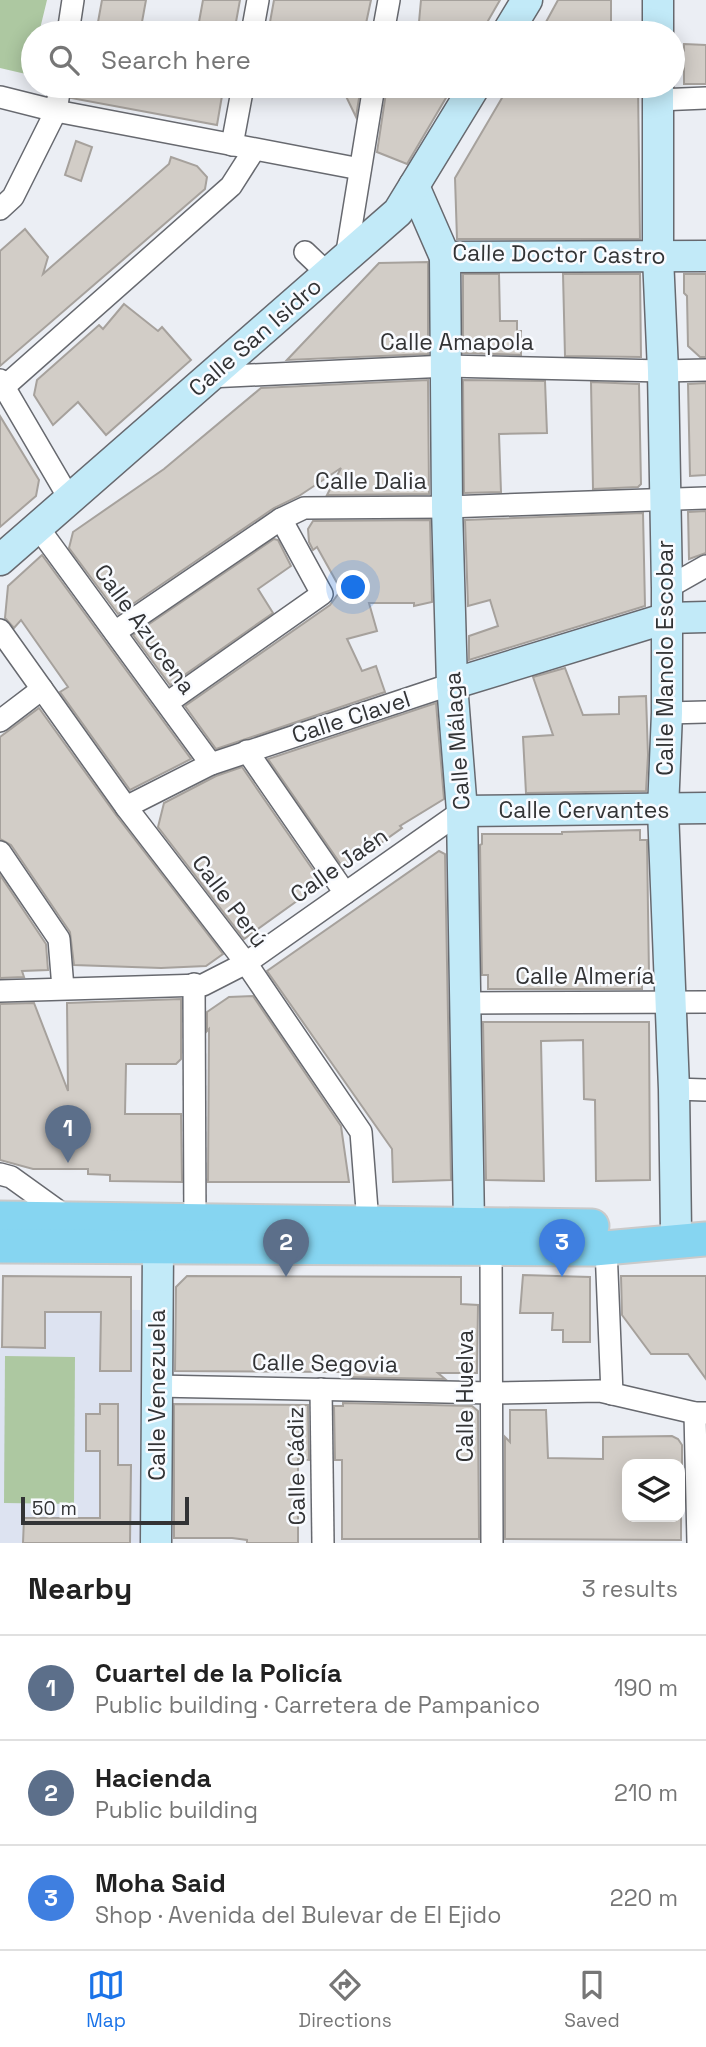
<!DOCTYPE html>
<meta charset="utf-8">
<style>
body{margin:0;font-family:"Space Grotesk",sans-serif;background:#f2f2f2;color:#222}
.controls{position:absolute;right:21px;bottom:21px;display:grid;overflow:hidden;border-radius:14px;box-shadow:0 4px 18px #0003}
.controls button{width:63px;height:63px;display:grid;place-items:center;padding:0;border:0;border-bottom:2px solid #e0e0e0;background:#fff;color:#222;font:35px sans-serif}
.scale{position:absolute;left:21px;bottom:18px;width:168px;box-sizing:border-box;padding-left:7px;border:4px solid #323335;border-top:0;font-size:19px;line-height:24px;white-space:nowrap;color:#323335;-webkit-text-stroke:5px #f9fbff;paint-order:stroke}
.you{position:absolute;left:354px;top:588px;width:24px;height:24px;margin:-18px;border:5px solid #fff;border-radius:50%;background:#1a73e8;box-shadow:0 0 0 10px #1a73e833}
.badge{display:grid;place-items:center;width:46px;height:46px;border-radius:50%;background:#1a73e8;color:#fff;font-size:23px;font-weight:700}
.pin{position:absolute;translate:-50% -58px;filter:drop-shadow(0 2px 4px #0008)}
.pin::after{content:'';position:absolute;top:37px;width:24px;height:21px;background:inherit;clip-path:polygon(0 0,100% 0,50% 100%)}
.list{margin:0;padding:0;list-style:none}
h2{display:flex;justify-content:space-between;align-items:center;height:91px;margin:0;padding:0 28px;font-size:30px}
h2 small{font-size:23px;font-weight:400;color:#767676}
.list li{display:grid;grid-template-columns:46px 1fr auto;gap:21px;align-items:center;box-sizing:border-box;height:105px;padding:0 28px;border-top:2px solid #e0e0e0}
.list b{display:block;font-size:26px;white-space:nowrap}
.list p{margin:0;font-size:23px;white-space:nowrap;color:#767676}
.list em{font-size:23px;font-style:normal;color:#767676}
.icon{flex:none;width:38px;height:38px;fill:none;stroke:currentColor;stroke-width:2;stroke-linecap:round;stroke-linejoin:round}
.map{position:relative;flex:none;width:706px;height:1543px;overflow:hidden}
.search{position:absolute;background:#fff;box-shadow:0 4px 18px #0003;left:21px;right:21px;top:21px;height:77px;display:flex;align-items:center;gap:18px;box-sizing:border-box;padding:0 24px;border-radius:38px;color:#767676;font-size:26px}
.sheet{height:406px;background:#fff}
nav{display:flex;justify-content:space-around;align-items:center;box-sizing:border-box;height:98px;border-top:2px solid #e0e0e0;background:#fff;font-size:19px;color:#767676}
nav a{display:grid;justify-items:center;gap:4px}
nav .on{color:#1a73e8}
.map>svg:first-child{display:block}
.built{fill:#dde3f1}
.green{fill:#adc8a1}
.building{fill:#d2cdc7;stroke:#a6a19c;stroke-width:2}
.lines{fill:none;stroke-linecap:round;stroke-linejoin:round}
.street-casing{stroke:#67696f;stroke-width:24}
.secondary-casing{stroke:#67696f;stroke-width:33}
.primary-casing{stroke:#cacaca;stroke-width:37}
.street{stroke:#fff;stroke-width:21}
.secondary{stroke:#c2eaf8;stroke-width:30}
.primary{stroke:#86d5f1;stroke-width:33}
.labels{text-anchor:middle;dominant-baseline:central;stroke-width:5;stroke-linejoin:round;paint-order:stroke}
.street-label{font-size:23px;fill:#323335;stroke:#f9fbff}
</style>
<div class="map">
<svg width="706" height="1543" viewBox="0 0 706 1543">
<rect width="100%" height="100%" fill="#ebeef4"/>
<polygon class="built" points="45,1309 140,1310 155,1543 0,1543 0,1347 44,1347"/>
<g class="green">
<polygon points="0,0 47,0 39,33 33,33 33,60 30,75 0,68"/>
<polygon points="5,1356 75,1357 74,1504 4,1503"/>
</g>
<g class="building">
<polygon points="102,0 146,0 140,33 96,33"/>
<polygon points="203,0 240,0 234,33 197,33"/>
<polygon points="274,0 371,0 364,33 268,33"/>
<polygon points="421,0 500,0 481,33 418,33"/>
<polygon points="558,0 611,0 611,33 540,33"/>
<polygon points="684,44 706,45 706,84 684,84"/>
<polygon points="73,86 214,86 214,88 223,90 217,125 71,98"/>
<polygon points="341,86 361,86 356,117"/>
<polygon points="387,86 453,86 407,164 377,152"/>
<polygon points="509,86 638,86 640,239 457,239 455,178"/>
<polygon points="76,141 92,147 81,181 65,175"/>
<polygon points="171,157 197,166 207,177 205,189 0,366 0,251 25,229 48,257 43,274 169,164"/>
<polygon points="428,262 428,354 287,360 379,263"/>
<polygon points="463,274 499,274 500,321 517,321 517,331 521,331 521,355 463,353"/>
<polygon points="563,274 640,274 641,357 565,356"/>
<polygon points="684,274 706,274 706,357 700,357 688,346 687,296 684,293"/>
<polygon points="124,304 158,331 162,327 191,360 106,435 78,402 53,425 34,395 37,380 99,325 103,329"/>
<polygon points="428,380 429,494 327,495 341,468 299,496 274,508 118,614 69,548 73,532 164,469 261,388"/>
<polygon points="463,380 545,381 547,433 499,434 501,492 464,493"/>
<polygon points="591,382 639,384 641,484 638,487 593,489"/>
<polygon points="706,383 706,475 690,476 688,384"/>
<polygon points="0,416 39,480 36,496 0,527"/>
<polygon points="706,511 706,553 689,559 688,512"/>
<polygon points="643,513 645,606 469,660 469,636 498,626 490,600 468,606 465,520"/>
<polygon points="430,520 432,602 414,606 414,603 369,603 377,631 347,639 362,671 376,666 385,692 216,749 185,706 330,605 341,590 317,547 313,550 309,542 308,529 313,521"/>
<polygon points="274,539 278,540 291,566 258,589 273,613 170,685 133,635"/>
<polygon points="42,555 191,759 130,790 60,692 68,687 21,620 14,628 5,618 8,586"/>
<polygon points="565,668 583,715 619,714 619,697 646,696 648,755 646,791 526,793 523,737 553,735 533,677"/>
<polygon points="436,703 444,799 400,826 402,828 344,869 268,759"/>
<polygon points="39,708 116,815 223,954 206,966 161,968 74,965 70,932 11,845 0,839 0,737"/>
<polygon points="242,767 322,883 244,939 158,827 164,803 216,776"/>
<polygon points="640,830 640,840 647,840 648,910 649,975 642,975 642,989 488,989 488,975 482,975 480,845 482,844 482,834 562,834 562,832"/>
<polygon points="439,851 445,854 451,1180 393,1182 392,1149 267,971"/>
<polygon points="0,875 46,944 48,970 22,971 24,977 0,978"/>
<polygon points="253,996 341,1126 349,1182 208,1182 209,1029 207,1031 207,1012 229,997"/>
<polygon points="181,999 181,1059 176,1064 126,1064 125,1114 181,1114 182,1182 110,1181 110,1175 88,1174 88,1169 33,1169 0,1160 0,1004 34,1003 68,1091 67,1003"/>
<polygon points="483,1022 649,1022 650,1180 596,1181 595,1100 584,1099 583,1040 541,1041 544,1181 486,1180"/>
<polygon points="523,1275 590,1277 590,1342 563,1342 563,1330 552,1330 553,1313 520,1313"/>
<polygon points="3,1276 131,1277 131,1371 100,1371 101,1312 45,1312 45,1348 2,1347"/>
<polygon points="187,1276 461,1277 461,1304 478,1305 477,1373 438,1373 445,1379 343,1377 343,1372 175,1371 176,1287"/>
<polygon points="621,1276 706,1276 706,1379 688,1354 651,1354 622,1315"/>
<polygon points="343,1403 472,1406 478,1411 479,1539 342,1539 342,1460 335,1460 334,1406 343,1406"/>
<polygon points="100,1404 118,1404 118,1465 131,1465 130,1543 23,1543 24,1518 100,1518 100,1451 86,1451 86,1414 100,1414"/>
<polygon points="174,1404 308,1405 309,1460 298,1459 298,1543 247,1543 247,1540 232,1538 174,1538"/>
<polygon points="510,1410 546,1410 548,1458 603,1459 603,1437 672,1436 678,1439 682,1445 682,1464 627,1464 627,1517 681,1517 681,1540 505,1539 505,1437 510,1442"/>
</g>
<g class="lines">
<defs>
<g id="street">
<polyline points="68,33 73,0"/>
<polyline points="252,33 258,0"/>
<polyline points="383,33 389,0"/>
<polyline points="0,97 56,111 360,169"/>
<polyline points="658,100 706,98"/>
<polyline points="232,145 243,86"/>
<polyline points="0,209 13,197 56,111 60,86"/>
<polyline points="305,252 328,274"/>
<polyline points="346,258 374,86"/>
<polyline points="209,377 447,366 663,371 706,370"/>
<polyline points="0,380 69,498"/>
<polyline points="4,387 231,186 254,150"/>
<polyline points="37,526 211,764"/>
<polyline points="667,588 706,566"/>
<polyline points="0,630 126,807 246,963 361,1132 368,1223"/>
<polyline points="115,632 281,519 304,508 447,507 706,498"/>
<polyline points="167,703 322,594 281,519"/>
<polyline points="667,713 706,712"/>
<polyline points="0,721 42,689"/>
<polyline points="247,751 345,893"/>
<polyline points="126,807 211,764 452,684"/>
<polyline points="0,852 59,939 63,988"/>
<polyline points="194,984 195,1230"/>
<polyline points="0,991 203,985 246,963 462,811"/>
<polyline points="464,1003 706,1002"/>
<polyline points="674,1089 706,1090"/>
<polyline points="0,1174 11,1177 68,1218"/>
<polyline points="606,1248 612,1394"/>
<polyline points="491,1249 492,1543"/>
<polyline points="156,1386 492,1393 600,1391 695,1413 706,1413"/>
<polyline points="321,1389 323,1543"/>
<polyline points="695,1413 698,1543"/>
</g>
<g id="secondary">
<polyline points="658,0 658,33"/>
<polyline points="507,33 527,0"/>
<polyline points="658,86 658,257 663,371 667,588 667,713 663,810 674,1089 676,1231"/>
<polyline points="414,186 445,257 706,256"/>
<polyline points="445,257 447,507 452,684 462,811 469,1225"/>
<polyline points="0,560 398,212 475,86"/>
<polyline points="452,684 667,618 706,617"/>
<polyline points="462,811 706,808"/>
<polyline points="156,1543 158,1246"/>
</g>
<g id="primary">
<polyline points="0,1218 592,1226"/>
<polyline points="0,1246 594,1249 706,1239"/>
</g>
</defs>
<use href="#street" class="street-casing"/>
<use href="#secondary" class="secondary-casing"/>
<use href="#primary" class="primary-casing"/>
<use href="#street" class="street"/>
<use href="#secondary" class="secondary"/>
<use href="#primary" class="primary"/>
</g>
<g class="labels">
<g class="street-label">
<text transform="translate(559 254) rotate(1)">Calle Doctor Castro</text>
<text transform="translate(255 337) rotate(-41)">Calle San Isidro</text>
<text x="457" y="342">Calle Amapola</text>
<text x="371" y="481">Calle Dalia</text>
<text transform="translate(145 629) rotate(54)">Calle Azucena</text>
<text transform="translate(665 658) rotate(-90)">Calle Manolo Escobar</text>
<text transform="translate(351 717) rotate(-18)">Calle Clavel</text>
<text transform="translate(457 741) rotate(-94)">Calle Málaga</text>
<text x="584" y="810">Calle Cervantes</text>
<text transform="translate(339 865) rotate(-35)">Calle Jaén</text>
<text transform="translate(230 901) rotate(53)">Calle Perú</text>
<text x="585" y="976">Calle Almería</text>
<text transform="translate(325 1363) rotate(1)">Calle Segovia</text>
<text transform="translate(157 1395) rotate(-90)">Calle Venezuela</text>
<text transform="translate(465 1396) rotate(-90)">Calle Huelva</text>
<text transform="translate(296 1466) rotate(-91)">Calle Cádiz</text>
</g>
</g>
</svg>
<div class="controls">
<button><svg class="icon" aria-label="layers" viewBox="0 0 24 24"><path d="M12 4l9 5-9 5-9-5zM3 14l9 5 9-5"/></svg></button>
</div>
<div class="scale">50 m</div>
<div class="you"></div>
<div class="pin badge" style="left:68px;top:1163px;background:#5c6f8a">1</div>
<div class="pin badge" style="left:286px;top:1277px;background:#5c6f8a">2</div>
<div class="pin badge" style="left:562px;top:1277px;background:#3f7fe0">3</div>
<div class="search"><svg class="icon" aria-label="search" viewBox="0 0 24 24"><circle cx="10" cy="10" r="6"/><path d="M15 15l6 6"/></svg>Search here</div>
</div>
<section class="sheet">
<h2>Nearby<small>3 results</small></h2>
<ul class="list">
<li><span class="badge" style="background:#5c6f8a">1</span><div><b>Cuartel de la Policía</b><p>Public building · Carretera de Pampanico</p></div><em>190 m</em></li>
<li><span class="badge" style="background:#5c6f8a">2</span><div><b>Hacienda</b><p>Public building</p></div><em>210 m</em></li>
<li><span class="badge" style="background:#3f7fe0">3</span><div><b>Moha Said</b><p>Shop · Avenida del Bulevar de El Ejido</p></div><em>220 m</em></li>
</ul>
</section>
<nav>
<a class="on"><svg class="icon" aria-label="map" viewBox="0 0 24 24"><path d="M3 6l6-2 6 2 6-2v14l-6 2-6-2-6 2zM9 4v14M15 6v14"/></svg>Map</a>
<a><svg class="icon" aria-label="directions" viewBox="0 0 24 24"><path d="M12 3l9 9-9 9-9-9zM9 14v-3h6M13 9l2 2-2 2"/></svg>Directions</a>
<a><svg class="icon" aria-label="saved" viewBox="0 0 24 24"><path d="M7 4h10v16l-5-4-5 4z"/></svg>Saved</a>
</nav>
